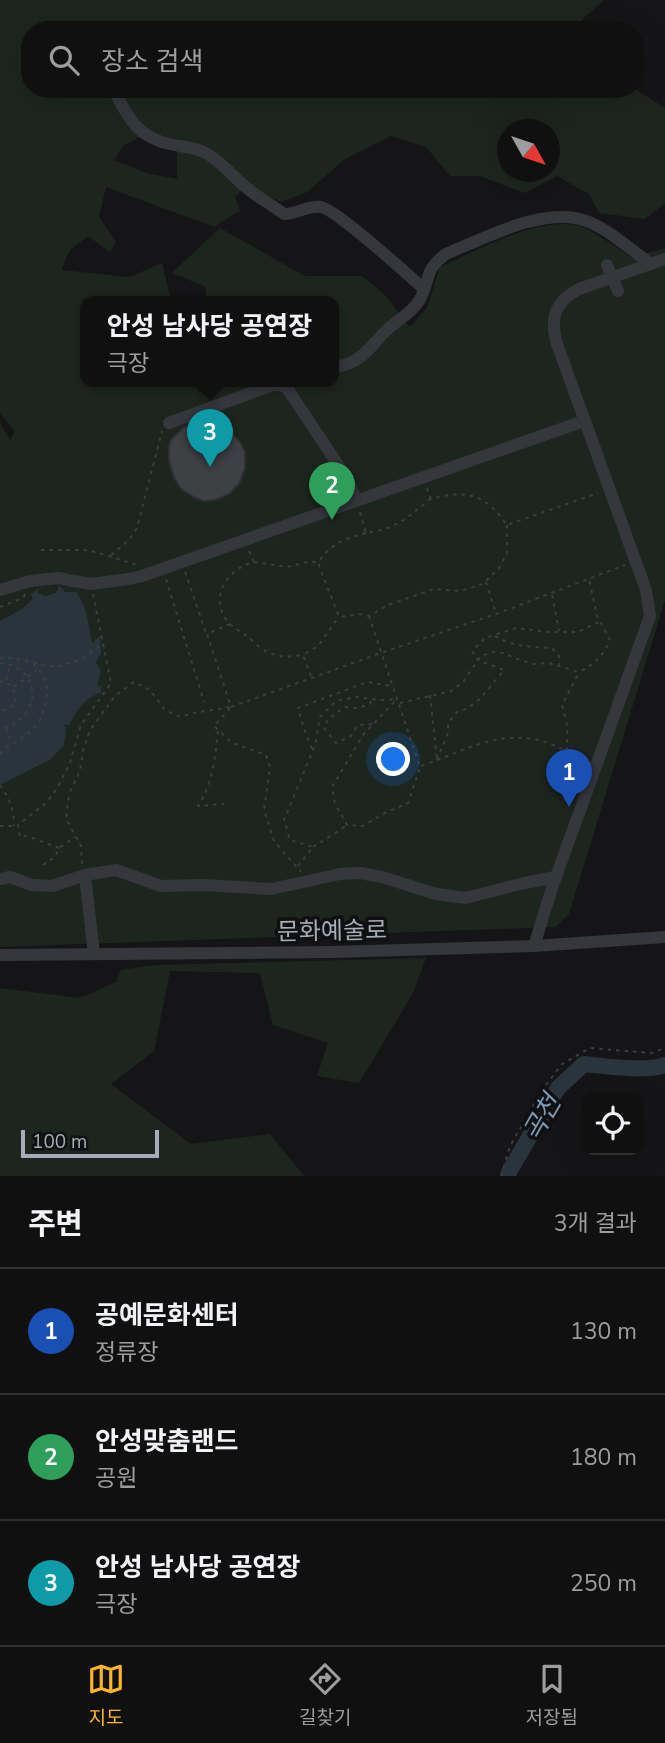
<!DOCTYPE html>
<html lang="ko">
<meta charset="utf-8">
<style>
body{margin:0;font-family:"Nunito Sans","Noto Sans KR",sans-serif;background:#1e1e1f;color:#f1f3f6}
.controls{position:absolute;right:21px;bottom:21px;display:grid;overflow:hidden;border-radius:14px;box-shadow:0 7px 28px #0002}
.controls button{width:63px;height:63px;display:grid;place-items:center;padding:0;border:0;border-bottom:2px solid #303031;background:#101011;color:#f1f3f6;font:35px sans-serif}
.compass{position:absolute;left:497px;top:119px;width:63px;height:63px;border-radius:50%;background:#101011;box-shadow:0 7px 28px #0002;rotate:130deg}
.scale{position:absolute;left:21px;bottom:18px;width:138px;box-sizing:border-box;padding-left:7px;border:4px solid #a6acb8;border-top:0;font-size:19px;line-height:24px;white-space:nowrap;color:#a6acb8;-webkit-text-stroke:5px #101012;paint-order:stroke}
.you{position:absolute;left:394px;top:760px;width:24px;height:24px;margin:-18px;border:5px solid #fff;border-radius:50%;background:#1a73e8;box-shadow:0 0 0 10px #1a73e833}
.badge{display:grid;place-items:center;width:46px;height:46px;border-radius:50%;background:#feb527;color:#fff;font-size:23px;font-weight:700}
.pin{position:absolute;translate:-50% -58px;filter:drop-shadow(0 2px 4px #0008)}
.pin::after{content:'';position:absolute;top:37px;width:24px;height:21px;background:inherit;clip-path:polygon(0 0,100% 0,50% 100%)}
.popup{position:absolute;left:80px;top:296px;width:259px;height:91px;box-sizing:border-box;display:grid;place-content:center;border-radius:14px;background:#101011;filter:drop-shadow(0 2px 5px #0005);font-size:23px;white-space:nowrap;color:#9c9d9f}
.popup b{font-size:26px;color:#f1f3f6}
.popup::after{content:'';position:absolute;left:50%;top:100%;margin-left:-14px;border:14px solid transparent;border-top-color:#101011}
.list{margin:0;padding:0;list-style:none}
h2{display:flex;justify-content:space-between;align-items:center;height:91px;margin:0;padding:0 28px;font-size:30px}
h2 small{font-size:23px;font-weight:400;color:#9c9d9f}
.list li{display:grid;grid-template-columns:46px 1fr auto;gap:21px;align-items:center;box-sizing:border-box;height:126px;padding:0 28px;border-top:2px solid #303031}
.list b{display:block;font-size:26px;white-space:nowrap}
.list p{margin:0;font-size:23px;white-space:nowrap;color:#9c9d9f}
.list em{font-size:23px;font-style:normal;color:#9c9d9f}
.icon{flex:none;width:38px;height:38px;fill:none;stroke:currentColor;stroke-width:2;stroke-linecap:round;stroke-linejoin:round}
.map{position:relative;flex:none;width:665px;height:1176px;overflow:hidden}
.search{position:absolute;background:#101011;box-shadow:0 7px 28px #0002;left:21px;right:21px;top:21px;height:77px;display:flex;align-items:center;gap:18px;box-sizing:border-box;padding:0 24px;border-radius:28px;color:#9c9d9f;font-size:26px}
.sheet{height:469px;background:#101011}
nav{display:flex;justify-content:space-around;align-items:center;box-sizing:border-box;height:98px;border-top:2px solid #303031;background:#101011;font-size:19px;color:#9c9d9f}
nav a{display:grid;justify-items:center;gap:4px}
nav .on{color:#feb527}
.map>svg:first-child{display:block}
.green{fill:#1d261e;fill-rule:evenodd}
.water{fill:#2a343c}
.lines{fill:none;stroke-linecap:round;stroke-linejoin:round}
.river{stroke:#2a343c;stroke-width:16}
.building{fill:#3f4044;stroke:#2f2f34;stroke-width:2}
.path{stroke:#3c3e44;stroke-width:2;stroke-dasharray:3.5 5;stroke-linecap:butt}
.minor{stroke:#36373d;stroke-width:12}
.labels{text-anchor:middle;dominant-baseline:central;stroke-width:7;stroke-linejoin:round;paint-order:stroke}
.street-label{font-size:24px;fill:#a6acb8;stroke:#101012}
.water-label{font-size:26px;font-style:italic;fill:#7b9bb6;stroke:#101012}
</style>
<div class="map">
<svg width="665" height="1176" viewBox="0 0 665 1176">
<rect width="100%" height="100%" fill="#151517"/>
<g class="green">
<path d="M0 0H604L570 30H30V89H229V91L237 89H635L665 108V203L645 219 599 213 589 194 557 176 524 193 480 176H450L426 147 391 136 345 159 307 192 282 202 245 186 235 197 240 210 214 227 106 187 99 217 116 242 110 252 88 236 70 250 61 270 129 277 162 263 171 301H86V381H196L200 393 201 381H334V301H206V287L172 273 220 228 305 276H362L384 294 410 327 427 308 440 267C477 251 539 215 580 226 592 230 620 250 632 257L665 248V600L569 914 555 927 0 947V422L10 440 15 431 0 413ZM508 130H550V172H508ZM149 131 177 140V179L146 173 114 160 123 146Z"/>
<polygon points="426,958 413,993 359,1083 317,1076 328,1043 273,1025 260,973 170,971 154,1051 111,1084 191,1144 270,1134 304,1176 0,1176 0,988 80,998 116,982 121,970 155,965"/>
</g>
<path class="water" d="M59 585 65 592H76C87 605 89 627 92 643L100 636 101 653 96 662 101 671 97 685 101 687V693C85 697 76 711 69 725H64L66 729 64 745 51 759 0 785V621L22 609 33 599 31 594 36 591 37 588 38 593 45 596 56 593Z"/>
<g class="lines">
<path class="river" d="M508 1176 509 1172 558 1088 584 1064C605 1066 646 1072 665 1065"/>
</g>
<polygon class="building" points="207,419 218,422 231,431 240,442 245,452 245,468 239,484 229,494 215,500 203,501 194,497 181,489 174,477 169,461 169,446 171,440 184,427"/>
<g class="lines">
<g class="path">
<path d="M427 488 431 499C466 489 486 494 507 525L598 493"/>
<path d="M360 512 366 533C395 529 408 518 430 499"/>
<path d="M366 533C344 539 330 544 318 563L339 617 359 614 369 616 388 605 434 589 460 591 483 584 499 568 507 553V525"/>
<polyline points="41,550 84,550 96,552 137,565"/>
<path d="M249 551 254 562C226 569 207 600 230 624 235 629 243 633 248 637 256 644 265 653 276 655 285 658 294 656 303 655"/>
<polyline points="111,555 129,540 137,528 162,431"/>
<polyline points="254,562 287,567 311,561 317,563"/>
<polyline points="185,572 206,633"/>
<polyline points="166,579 204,702"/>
<polyline points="486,582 496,613"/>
<polyline points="552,595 559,631"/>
<polyline points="0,607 23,598 26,593"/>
<polyline points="369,616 420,767 408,803 385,813 363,826 347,825 335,804 332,787 363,735 397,699"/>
<polyline points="230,624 207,634 231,707 381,653 496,614 625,565"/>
<path d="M495 636C513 647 532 647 552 648L559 656V665"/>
<polyline points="0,658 6,657 56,667 81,660 102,644"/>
<path d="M0 663C49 669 37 725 0 728"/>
<polyline points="311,676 303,655 318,646 338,618"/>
<polyline points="6,680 10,665"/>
<polyline points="0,682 5,681 13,688 16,698 11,708 0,711"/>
<polyline points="14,687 37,670"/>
<polyline points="430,695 437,759"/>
<polyline points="371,701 370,704 358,708 345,707 328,719 324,728 336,743 351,736 358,725 373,724"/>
<path d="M400 703 451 691 463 682 481 656 493 652 504 653 514 658 533 664 549 663 579 672C595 664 603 656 610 640L597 616 589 579"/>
<polyline points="230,708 214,726 232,743 266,755 270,767 264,810 274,841 301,872"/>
<polyline points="6,728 11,742"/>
<path d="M218 731C215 757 213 784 198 806L224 804"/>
<polyline points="312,749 304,729 298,708 367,682 392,686"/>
<polyline points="567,751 567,725 562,705 578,674"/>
<path d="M0 754C9 744 21 740 31 731 45 718 52 693 43 676 41 671 36 667 33 663"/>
<polyline points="437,760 448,733 448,723 458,711 466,709 480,699 504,670 478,660 472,651 485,638 516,628 549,632 578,632 599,622"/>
<path d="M421 766C463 752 497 729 542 741 557 745 573 755 587 762"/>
<path d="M0 785C10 799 14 809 14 826"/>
<polyline points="0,826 13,826"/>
<polyline points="313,847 346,826"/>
<polyline points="59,848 27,836 20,837 18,825 46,803 58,787 70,763 81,725 111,683 93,594"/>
<polyline points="82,864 81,846 66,819 69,794 80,771 83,751 90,730 115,696 134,682 150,690 165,710 180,717 194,713 230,707"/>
<polyline points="43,865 55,857 59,848 75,837"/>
<polyline points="298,866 313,847 290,840 284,820 315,745 320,717 336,701 357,697 379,700 396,699"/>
<polyline points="501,1176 510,1146 543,1089 562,1064 590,1048 652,1053 665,1048"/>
</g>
<g class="minor">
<path d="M113 89C128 117 136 136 169 144 182 147 195 147 206 153 222 162 234 178 248 189 259 198 272 205 284 214 296 214 309 205 321 207 329 209 337 216 344 221 372 242 397 265 423 288"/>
<polyline points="607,265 618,291"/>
<path d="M334 367C362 364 369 347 387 330 397 320 411 314 419 301 431 281 423 270 446 254 485 238 547 204 589 222 611 231 631 250 651 264"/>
<polyline points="169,423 273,385 282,385 289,391 344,474 351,487 356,501"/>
<polyline points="0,590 30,581 58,578 90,584 129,579 142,576 584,421"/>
<polyline points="85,875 94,954"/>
<polyline points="0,879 10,877 32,885 52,886 85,875 116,870 161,886 204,885 271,889 340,874 360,873 382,877 436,894 466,898 520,884 555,877"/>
<path d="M534 946 552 888 650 616 646 590 556 341C550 316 556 301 579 289L665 259"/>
<polyline points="0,955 333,952 534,946 665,937"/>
</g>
</g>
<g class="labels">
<g class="street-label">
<text transform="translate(332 931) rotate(-1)">문화예술로</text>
</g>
<g class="water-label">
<text transform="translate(542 1118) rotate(-60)">곡천</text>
</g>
</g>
</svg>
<div class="controls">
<button><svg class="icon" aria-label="locate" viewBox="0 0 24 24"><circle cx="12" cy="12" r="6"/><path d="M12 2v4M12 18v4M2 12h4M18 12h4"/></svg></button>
</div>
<svg class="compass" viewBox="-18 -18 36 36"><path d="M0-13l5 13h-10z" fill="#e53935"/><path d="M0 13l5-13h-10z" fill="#9c9d9f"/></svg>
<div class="scale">100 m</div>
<div class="you"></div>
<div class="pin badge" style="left:569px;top:807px;background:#1a4fb4">1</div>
<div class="pin badge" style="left:332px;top:520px;background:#2e9e5b">2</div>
<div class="pin badge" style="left:210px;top:467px;background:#0f9aa8">3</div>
<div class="popup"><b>안성 남사당 공연장</b>극장</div>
<div class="search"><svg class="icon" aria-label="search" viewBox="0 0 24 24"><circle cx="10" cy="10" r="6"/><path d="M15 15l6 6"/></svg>장소 검색</div>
</div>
<section class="sheet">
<h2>주변<small>3개 결과</small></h2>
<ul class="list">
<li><span class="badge" style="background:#1a4fb4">1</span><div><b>공예문화센터</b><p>정류장</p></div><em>130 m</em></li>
<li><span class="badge" style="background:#2e9e5b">2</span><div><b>안성맞춤랜드</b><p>공원</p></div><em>180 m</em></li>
<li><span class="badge" style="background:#0f9aa8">3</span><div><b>안성 남사당 공연장</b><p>극장</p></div><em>250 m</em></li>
</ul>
</section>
<nav>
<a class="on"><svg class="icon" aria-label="map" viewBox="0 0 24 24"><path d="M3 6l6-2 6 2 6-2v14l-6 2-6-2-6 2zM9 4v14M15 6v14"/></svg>지도</a>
<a><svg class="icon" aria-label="directions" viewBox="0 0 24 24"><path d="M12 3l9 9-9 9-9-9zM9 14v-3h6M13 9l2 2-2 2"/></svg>길찾기</a>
<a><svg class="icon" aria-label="saved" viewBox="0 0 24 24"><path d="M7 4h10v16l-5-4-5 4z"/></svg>저장됨</a>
</nav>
